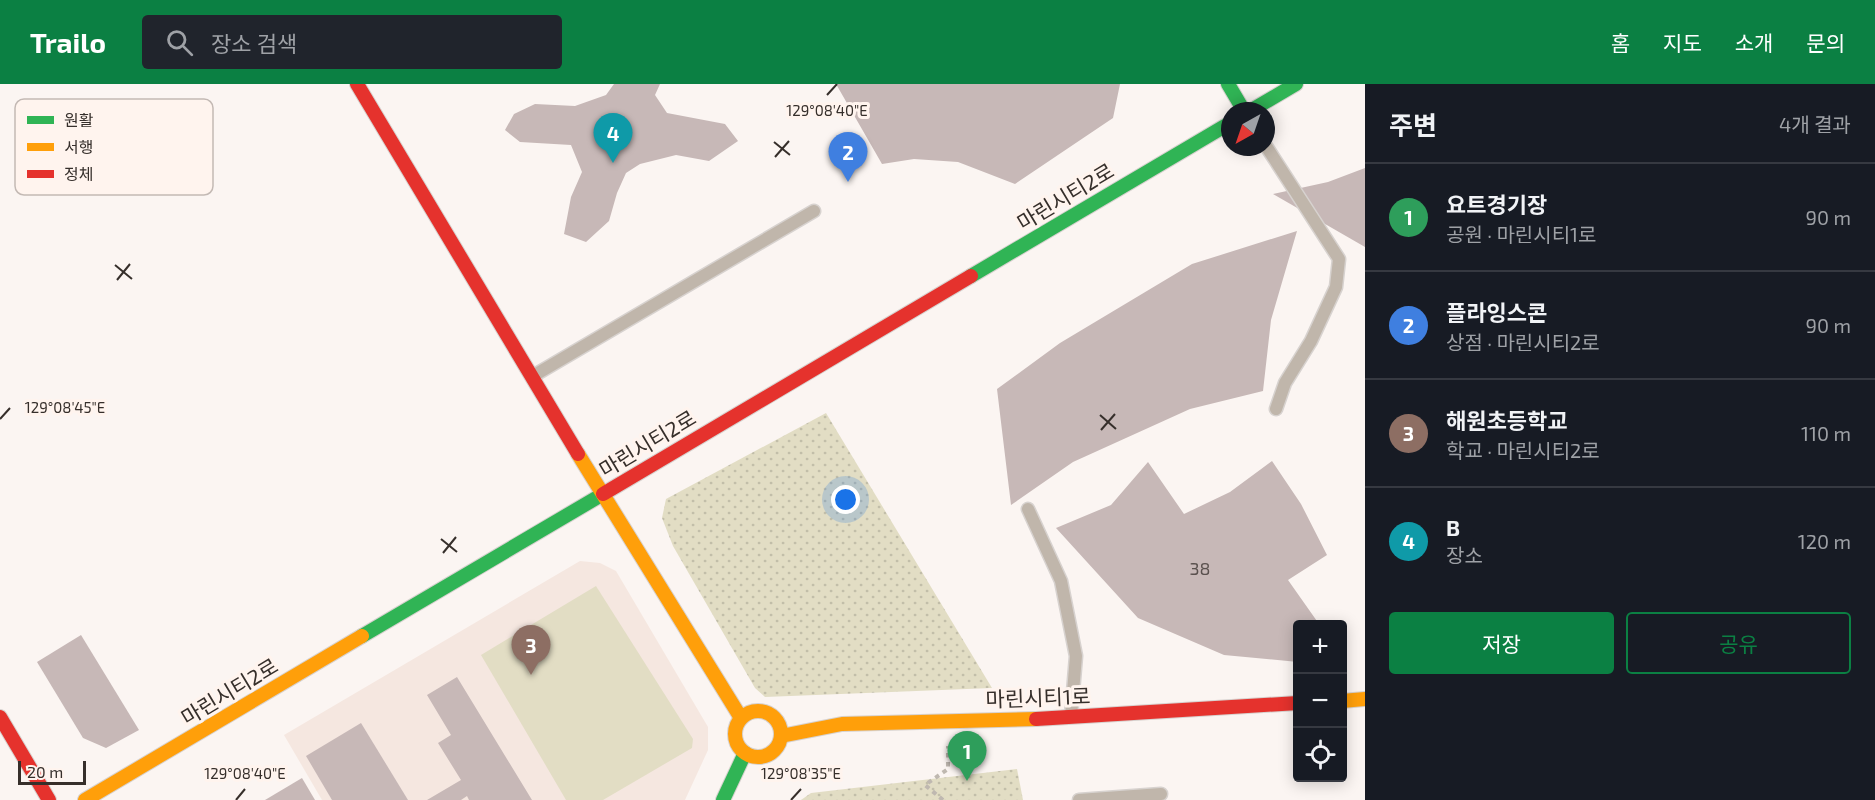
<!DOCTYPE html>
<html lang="ko">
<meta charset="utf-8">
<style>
body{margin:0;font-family:"Exo 2","Noto Sans KR",sans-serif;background:#20242c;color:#f1f3f6}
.controls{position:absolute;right:18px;bottom:18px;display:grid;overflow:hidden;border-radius:6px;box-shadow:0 3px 15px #0003}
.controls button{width:54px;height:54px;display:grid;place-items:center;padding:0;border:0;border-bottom:2px solid #363941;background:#171b24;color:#f1f3f6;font:30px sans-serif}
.compass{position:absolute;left:1221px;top:18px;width:54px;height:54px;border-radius:50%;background:#171b24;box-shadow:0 3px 15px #0003;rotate:220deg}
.scale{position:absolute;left:18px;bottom:15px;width:68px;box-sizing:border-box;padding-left:6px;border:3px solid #362f2b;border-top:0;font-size:16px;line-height:21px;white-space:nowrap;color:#362f2b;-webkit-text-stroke:4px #fff4ee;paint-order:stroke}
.you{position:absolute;left:846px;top:416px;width:21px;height:21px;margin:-15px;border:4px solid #fff;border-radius:50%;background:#1a73e8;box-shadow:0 0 0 9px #1a73e833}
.badge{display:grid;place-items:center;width:39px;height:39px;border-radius:50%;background:#0b8043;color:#fff;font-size:20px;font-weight:700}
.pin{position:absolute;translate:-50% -50px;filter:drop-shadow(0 2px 3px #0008)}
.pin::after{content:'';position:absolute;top:32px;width:21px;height:18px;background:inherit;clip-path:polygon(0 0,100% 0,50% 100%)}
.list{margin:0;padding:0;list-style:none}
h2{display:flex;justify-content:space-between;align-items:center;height:78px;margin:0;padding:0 24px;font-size:26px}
h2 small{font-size:20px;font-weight:400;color:#9ea1a6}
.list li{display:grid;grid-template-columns:39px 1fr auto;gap:18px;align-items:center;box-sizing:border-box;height:108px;padding:0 24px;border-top:2px solid #363941}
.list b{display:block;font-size:22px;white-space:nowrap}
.list p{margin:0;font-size:20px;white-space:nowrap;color:#9ea1a6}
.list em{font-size:20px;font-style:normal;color:#9ea1a6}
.actions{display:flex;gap:12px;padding:18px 24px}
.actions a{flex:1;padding:14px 0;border:2px solid #0b8043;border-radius:6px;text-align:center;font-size:21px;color:#0b8043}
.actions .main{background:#0b8043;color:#fff}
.icon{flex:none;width:33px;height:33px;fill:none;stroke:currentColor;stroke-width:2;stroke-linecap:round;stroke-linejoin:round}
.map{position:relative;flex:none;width:1365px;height:716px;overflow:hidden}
header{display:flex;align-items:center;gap:36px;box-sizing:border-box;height:84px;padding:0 30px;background:#0b8043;color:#fff}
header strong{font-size:28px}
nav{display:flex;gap:33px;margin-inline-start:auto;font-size:21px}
.search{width:420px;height:54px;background:#20242c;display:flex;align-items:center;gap:15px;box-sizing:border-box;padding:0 21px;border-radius:6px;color:#9ea1a6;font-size:22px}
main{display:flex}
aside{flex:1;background:#171b24}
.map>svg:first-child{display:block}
.built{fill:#f5e7e0}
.grass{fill:url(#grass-dots)}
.pitch{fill:#e2ddc4}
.building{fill:#c7b8b7}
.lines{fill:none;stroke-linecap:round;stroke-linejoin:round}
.lane-casing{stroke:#d7d2cf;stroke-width:15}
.fast-casing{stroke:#d7d2cf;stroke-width:16}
.slow-casing{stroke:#d7d2cf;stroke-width:16}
.jam-casing{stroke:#d7d2cf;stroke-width:16}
.path{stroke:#bfb8b0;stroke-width:4;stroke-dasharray:4.5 4.5;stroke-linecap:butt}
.lane{stroke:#c0b6ab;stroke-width:12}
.fast{stroke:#30b455;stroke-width:14}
.slow{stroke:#ff9f0a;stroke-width:14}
.jam{stroke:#e5322d;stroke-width:14}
.ticks{fill:none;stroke:#362f2b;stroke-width:2}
.labels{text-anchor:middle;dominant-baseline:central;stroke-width:6;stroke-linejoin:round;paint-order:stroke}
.number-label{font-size:18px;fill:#5a514e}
.street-label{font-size:21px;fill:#362f2b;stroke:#fff4ee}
.key{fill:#fff4ee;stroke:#c3b9b4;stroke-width:1.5}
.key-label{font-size:16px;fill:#362f2b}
.ticks-label{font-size:15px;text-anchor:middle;fill:#362f2b;stroke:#fff4ee;stroke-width:6;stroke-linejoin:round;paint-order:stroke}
</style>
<header>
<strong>Trailo</strong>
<div class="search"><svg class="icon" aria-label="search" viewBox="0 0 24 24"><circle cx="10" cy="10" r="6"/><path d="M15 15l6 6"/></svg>장소 검색</div>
<nav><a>홈</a><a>지도</a><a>소개</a><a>문의</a></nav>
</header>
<main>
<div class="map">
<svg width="1365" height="716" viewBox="0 0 1365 716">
<defs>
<pattern id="grass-dots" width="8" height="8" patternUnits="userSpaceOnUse" patternTransform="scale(1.5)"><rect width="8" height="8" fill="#e2ddc4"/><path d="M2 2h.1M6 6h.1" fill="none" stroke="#c2bea9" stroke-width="1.8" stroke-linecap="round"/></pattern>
</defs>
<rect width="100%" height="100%" fill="#fbf5f2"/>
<polygon class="built" points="580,477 600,479 616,487 708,643 708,666 685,716 322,716 284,651"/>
<g class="grass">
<polygon points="826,329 992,604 765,613 755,604 673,462 662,434 666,415"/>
<polygon points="1017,685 1023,716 801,716 811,709"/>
</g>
<polygon class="pitch" points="596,502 693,655 692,664 603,716 566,716 481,571"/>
<g class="building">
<polygon points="614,0 660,0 655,11 667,29 725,40 738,57 709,77 676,71 640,80 626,89 617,109 609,137 586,158 564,150 571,113 582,88 571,61 520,58 505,46 514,30 535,20 575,22 606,11"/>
<polygon points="836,0 1120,0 1113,34 1015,100 958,78 914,75 882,80"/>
<polygon points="1365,84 1365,163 1273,110 1328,98"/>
<polygon points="1297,147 1271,236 1263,307 1190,325 1073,378 1011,421 997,305 1060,259 1192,180"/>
<polygon points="1272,377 1301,420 1327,471 1288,496 1319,540 1298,540 1298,578 1224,571 1138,534 1056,444 1111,421 1148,378 1184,430 1230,408"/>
<polygon points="81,551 139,646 106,664 83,654 37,578"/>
<polygon points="457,593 532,716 469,716 467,712 461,716 427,716 461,696 438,659 451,651 427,611"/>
<polygon points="361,639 408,716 332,716 306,672"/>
<polygon points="302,694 315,716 265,716"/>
</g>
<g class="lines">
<defs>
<g id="lane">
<polyline points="1266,62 1339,175 1336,203 1311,257 1285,299 1276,325"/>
<polyline points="533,292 814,127"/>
<polyline points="1028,425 1061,497 1076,572 1071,632"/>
<polyline points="1079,716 1161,710"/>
</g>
<g id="fast">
<polyline points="1228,0 1244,27"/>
<polyline points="1250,27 1296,0"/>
<polyline points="971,192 1230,39"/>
<polyline points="362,552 603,410"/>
<polyline points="723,716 745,669"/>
</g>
<g id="slow">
<polyline points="578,370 741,634"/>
<polyline points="1342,617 1365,615"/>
<circle cx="758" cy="650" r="23"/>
<polyline points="781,652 842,640 1036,635"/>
<polyline points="85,716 362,552"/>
</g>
<g id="jam">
<polyline points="357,0 578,370"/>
<polyline points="603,410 971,192"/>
<polyline points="0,633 49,716"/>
<polyline points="1036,635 1298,619"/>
</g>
</defs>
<use href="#lane" class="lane-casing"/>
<use href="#fast" class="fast-casing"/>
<use href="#slow" class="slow-casing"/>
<use href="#jam" class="jam-casing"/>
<polyline class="path" points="943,716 925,701 948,685 948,662"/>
<use href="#lane" class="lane"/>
<use href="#fast" class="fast"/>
<use href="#slow" class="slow"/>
<use href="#jam" class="jam"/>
</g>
<path class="ticks" d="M827 11 837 0M774 58 790 71M775 73 789 57M115 181 132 195M117 196 130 180M1100 331 1116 345M0 335 10 324M1101 346 1115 330M441 455 457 468M443 469 456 453M236 716 245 705M791 716 801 705"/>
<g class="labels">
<g class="number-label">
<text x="1200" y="484">38</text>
</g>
<g class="street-label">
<text transform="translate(1065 112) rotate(-31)">마린시티2로</text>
<text transform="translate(647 359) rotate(-31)">마린시티2로</text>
<text transform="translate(229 607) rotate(-31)">마린시티2로</text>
<text transform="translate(1038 613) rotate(-2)">마린시티1로</text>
</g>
</g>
<rect x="15" y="15" width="198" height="96" rx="9" class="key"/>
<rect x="27" y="32" width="27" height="8" fill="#30b455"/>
<rect x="27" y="59" width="27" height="8" fill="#ff9f0a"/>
<rect x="27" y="86" width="27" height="8" fill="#e5322d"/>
<g class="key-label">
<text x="64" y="42">원활</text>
<text x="64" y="69">서행</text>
<text x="64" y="96">정체</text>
</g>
<g class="ticks-label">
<text x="827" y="32">129°08'40"E</text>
<text x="65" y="329">129°08'45"E</text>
<text x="245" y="695">129°08'40"E</text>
<text x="801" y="695">129°08'35"E</text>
</g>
</svg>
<div class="controls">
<button>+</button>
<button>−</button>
<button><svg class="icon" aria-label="locate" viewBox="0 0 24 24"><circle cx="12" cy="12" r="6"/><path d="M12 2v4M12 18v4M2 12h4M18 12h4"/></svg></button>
</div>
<svg class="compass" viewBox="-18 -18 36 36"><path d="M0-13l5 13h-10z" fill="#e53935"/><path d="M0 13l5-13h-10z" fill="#9ea1a6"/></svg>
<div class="scale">20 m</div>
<div class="you"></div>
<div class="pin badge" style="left:967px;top:697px;background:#2e9e5b">1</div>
<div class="pin badge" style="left:848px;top:98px;background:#3f7fe0">2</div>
<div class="pin badge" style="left:531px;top:591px;background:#8d6e63">3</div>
<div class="pin badge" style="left:613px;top:79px;background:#0f9aa8">4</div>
</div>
<aside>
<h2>주변<small>4개 결과</small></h2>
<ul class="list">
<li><span class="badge" style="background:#2e9e5b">1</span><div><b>요트경기장</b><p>공원 · 마린시티1로</p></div><em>90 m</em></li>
<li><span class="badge" style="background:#3f7fe0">2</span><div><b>플라잉스콘</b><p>상점 · 마린시티2로</p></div><em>90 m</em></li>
<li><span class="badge" style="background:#8d6e63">3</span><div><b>해원초등학교</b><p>학교 · 마린시티2로</p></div><em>110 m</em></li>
<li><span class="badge" style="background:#0f9aa8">4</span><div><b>B</b><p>장소</p></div><em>120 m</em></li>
</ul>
<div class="actions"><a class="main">저장</a><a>공유</a></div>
</aside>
</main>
